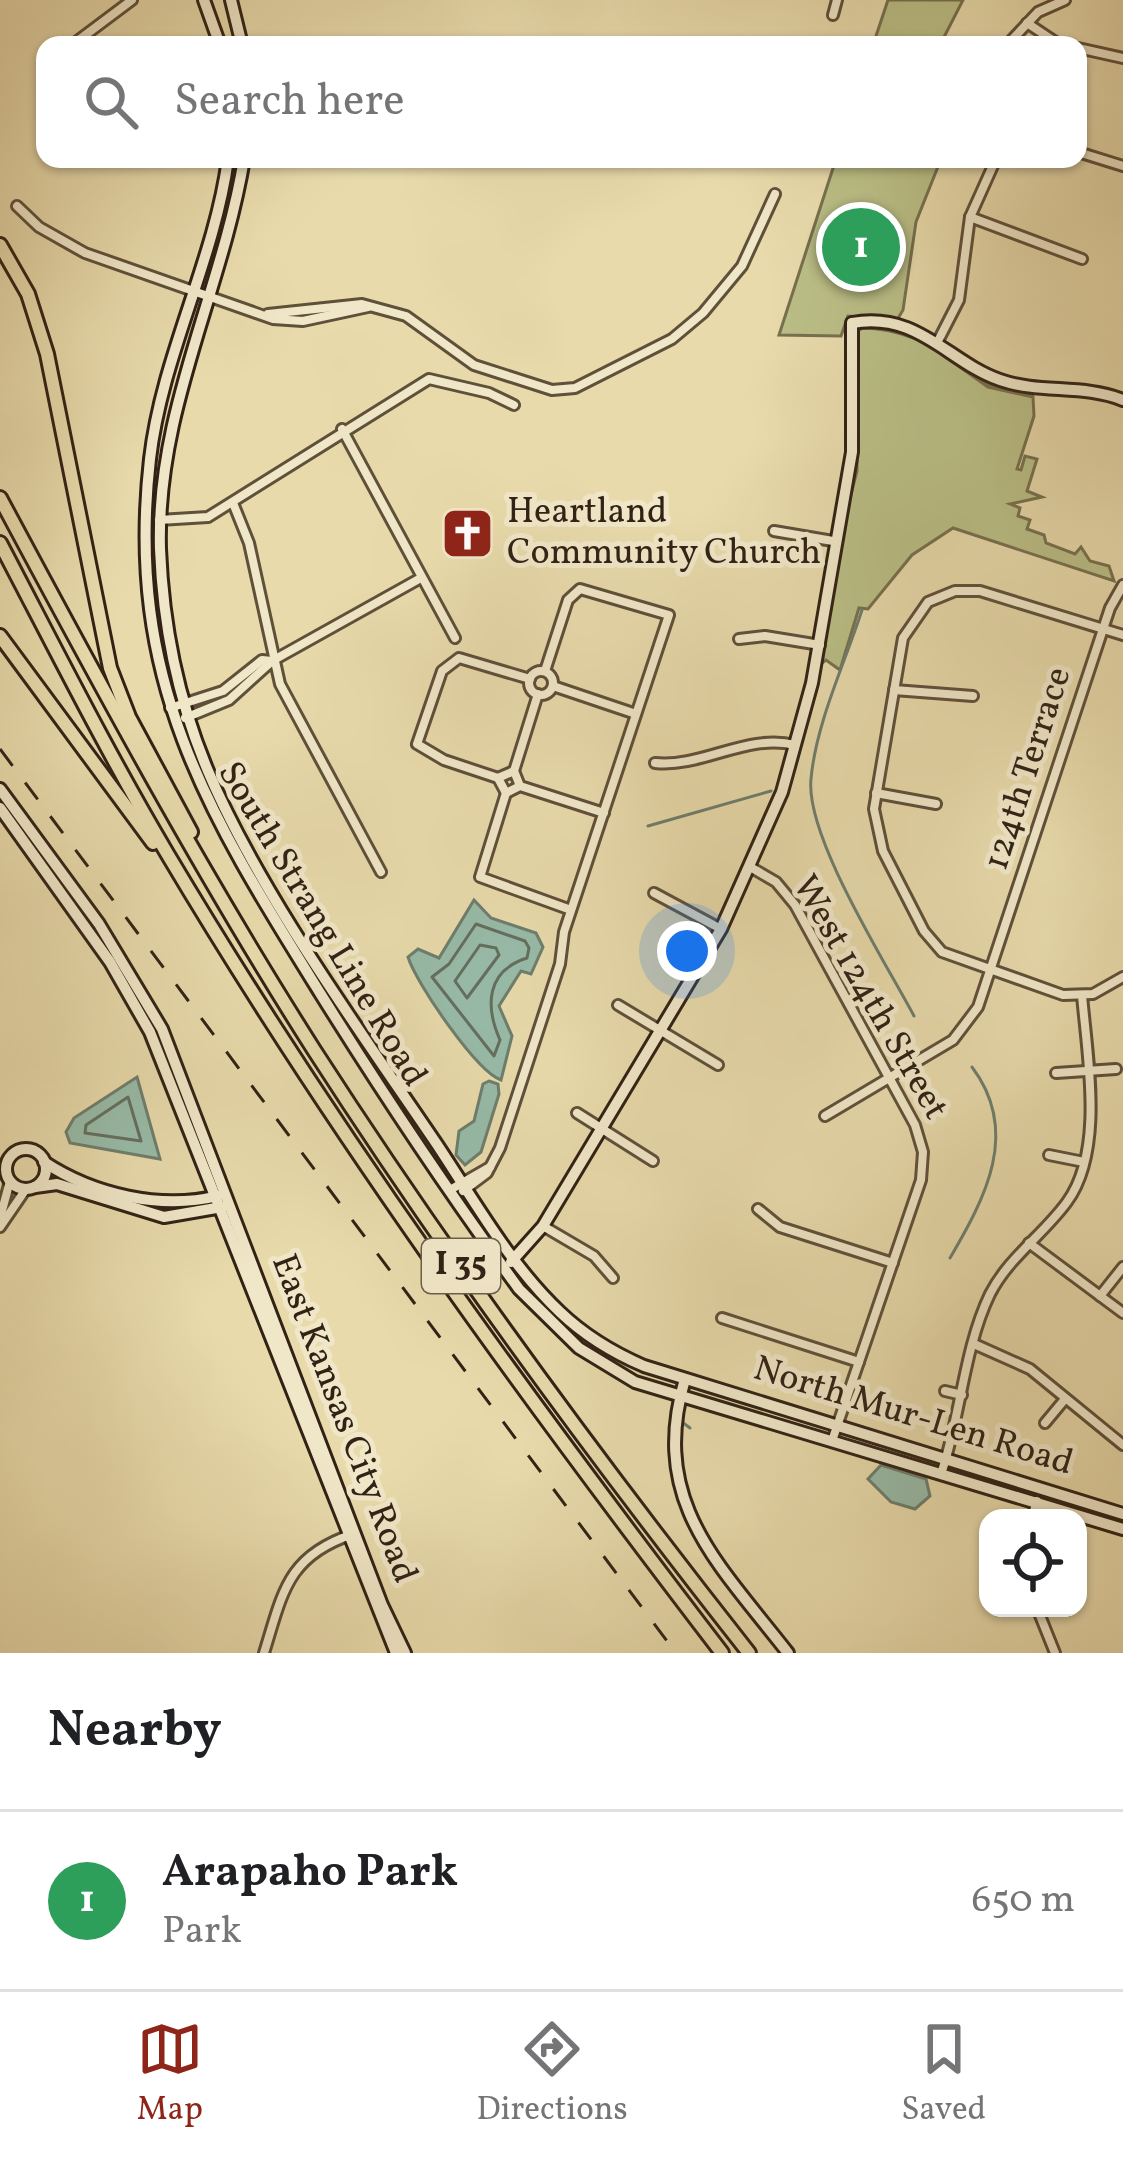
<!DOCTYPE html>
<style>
body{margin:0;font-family:Vollkorn,serif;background:#f6f6f6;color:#202124}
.controls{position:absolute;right:36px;bottom:36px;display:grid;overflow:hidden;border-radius:24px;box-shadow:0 3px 9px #0004}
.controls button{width:108px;height:108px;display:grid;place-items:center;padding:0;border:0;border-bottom:3px solid #e0e0e0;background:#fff;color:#202124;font:60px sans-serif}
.you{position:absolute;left:687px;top:951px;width:42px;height:42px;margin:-30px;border:9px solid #fff;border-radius:50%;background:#1a73e8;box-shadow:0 0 0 18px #1a73e833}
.badge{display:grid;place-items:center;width:78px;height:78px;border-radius:50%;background:#8f2418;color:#fff;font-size:39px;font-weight:700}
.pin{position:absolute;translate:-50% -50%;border:6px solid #fff;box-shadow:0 3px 12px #0006}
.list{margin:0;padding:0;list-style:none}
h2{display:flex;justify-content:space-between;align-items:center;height:156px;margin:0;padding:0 48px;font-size:51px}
h2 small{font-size:39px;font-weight:400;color:#757577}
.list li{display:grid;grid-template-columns:78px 1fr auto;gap:36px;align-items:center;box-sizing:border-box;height:180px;padding:0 48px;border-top:3px solid #e0e0e0}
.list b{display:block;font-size:45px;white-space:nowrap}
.list p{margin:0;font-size:39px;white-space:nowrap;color:#757577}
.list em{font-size:39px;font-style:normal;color:#757577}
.icon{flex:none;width:66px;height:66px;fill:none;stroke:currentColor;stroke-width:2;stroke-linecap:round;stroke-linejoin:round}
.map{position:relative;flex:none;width:1123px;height:1653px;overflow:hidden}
.search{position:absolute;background:#fff;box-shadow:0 3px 9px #0004;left:36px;right:36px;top:36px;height:132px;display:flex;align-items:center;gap:30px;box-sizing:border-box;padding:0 42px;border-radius:24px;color:#757577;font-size:45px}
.sheet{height:336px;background:#fff}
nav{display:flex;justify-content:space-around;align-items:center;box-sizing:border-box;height:168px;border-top:3px solid #e0e0e0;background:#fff;font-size:33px;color:#757577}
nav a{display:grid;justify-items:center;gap:6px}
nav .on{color:#8f2418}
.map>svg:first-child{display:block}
.green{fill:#babe86;stroke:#76704e;stroke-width:3}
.water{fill:#97bba8;stroke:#6e7e6d;stroke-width:3}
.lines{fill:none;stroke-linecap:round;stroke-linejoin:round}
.shore{stroke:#646e5e;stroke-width:3}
.stream{stroke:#6e7e6d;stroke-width:3}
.street-casing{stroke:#5f503a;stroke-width:14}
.secondary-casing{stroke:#312215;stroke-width:16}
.highway-casing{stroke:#312215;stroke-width:18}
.street{stroke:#f0e7c8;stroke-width:8}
.secondary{stroke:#f0e7c8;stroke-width:10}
.highway{stroke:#e8daab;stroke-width:12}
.rail{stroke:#312215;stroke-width:3;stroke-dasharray:21 21;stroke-linecap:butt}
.labels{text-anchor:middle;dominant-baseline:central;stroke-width:10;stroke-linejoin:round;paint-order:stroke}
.shield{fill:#f0e7c8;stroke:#6a5d4b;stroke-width:3}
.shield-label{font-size:33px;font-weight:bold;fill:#312215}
.poi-label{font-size:36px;fill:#312215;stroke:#f0e7c8;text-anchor:start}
.street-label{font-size:36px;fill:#312215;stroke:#f0e7c8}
</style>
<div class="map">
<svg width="1123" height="1653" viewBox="0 0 1123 1653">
<rect width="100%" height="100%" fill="#e8daab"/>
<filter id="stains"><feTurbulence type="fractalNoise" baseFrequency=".00167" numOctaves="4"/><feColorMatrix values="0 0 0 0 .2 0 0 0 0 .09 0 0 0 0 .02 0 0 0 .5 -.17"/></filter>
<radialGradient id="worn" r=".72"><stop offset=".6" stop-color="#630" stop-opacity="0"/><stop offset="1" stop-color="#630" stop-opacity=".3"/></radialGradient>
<g class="green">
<polygon points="888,0 963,0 940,45 873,45"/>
<polygon points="836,159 941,159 916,222 903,310 897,320 848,316 841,336 779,335"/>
<path d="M862 328C933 329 963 377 1034 395L995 388 943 355 988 387 1033 397 1034 416 1017 469 1021 470 1025 456 1037 459 1027 491 1042 497 1010 504 1020 508 1018 516 1030 520 1027 529 1044 535 1046 543 1075 554 1081 547 1090 561 1109 566 1114 581 953 528 912 555 868 609 859 608 840 670 826 660 822 663 840 538 857 471V332Z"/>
</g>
<g class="water">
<path d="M474 900 491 918 536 933 543 947 531 974 521 971 499 1006 512 1036 501 1080C476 1071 416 983 408 957L418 949 439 958Z"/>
<polygon points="137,1077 160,1159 70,1143 66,1132 74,1118"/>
<polygon points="489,1081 498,1084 499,1094 481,1152 465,1165 456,1155 459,1131 474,1121 483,1084"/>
<polygon points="881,1465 926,1479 930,1496 915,1509 891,1502 868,1479"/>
</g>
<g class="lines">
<g class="shore">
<path d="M476 924 525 941 529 948 527 958C486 971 485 1006 500 1040L494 1056 432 977 449 964Z"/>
<polygon points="480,945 496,948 499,955 467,998 455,981"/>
<polygon points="128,1097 141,1141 85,1133 86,1125"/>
</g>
<g class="stream">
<path d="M862 610C845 663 816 723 811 779 805 836 886 963 914 1016"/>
<polyline points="648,826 771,791"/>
<path d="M950 1258C985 1198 1021 1132 972 1067"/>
<polyline points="682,1422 690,1428"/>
</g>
<defs>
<g id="street">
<polyline points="833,15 837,0"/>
<polyline points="1027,23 1060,45"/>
<polyline points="72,45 132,0"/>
<polyline points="1007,45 1038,12 1065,0"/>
<polyline points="1078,48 1123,58"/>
<polyline points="1078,152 1123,166"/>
<polyline points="17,206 39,227 85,253 273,319 303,321 368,307"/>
<polyline points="970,217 1082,259"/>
<polyline points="268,314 362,304 406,316 474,365 552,390 575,388 672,339 703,313 742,266 775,194"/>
<polyline points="938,341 959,300 970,217 996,159"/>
<polyline points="342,429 455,638"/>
<polyline points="233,503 249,543 280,684 381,872"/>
<polyline points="159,520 208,517 429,379 489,393 514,405"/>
<polyline points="774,531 833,541"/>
<polyline points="1123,635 980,591 955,591 928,602 903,638 874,809 883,851 924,931 942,952 1063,995 1093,994 1123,977"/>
<polyline points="739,639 765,636 820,645"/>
<circle cx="541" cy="683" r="12"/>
<polyline points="553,686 636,714"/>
<polyline points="894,690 973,696"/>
<polyline points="170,708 223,691 262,660 272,661 419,579"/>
<polyline points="185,718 229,700 271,662"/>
<path d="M655 763C702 768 747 733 795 745"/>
<polyline points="514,771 538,694"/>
<polyline points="498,778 444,760 417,744 442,671 459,658 530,679"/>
<polyline points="520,786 514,771 498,778 506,793 520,786 604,813"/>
<polyline points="506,793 480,877 571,910"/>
<polyline points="876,793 936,804"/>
<polyline points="752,868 776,882 795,905 915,1125 923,1152 921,1180 833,1438"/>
<polyline points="654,893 721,929"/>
<polyline points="618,1005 718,1065"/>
<polyline points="1056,1073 1116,1069"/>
<polyline points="577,1113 653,1161"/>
<polyline points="825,1116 953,1040 978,1007 1110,608 1123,585"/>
<polyline points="1049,1155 1084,1162"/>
<polyline points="450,1190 490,1167"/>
<polyline points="463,1191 487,1173 500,1148 560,964 564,932 669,615 580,589 568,600 545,671"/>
<polyline points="758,1209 780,1227 893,1263"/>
<polyline points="0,1218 10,1181"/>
<polyline points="543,1226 594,1256 613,1278"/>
<polyline points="0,1227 26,1189"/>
<polyline points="1029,1243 1123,1313"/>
<polyline points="1100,1296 1123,1267"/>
<polyline points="722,1318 859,1362"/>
<polyline points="974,1344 1030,1369 1123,1445"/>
<polyline points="945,1391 962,1395"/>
<polyline points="1045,1423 1065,1399"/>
<path d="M942 1471C961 1414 964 1348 990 1294 1009 1257 1043 1235 1067 1202 1105 1150 1087 1056 1082 995"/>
<polyline points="1032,1518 1037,1501"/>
<polyline points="1037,1608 1055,1653"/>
<path d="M264 1653C283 1592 287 1556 353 1534"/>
</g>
<g id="secondary">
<polyline points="204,0 220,45"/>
<polyline points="231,0 242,45"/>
<path d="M228 159C214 262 162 355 150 459 125 681 208 813 320 993 383 1094 449 1193 519 1289L579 1348 635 1382 1123 1529"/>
<path d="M244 159C222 292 156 410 160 549 163 625 178 700 208 771 260 894 361 1032 436 1143 474 1200 510 1265 560 1312 584 1335 614 1353 644 1366L1123 1514"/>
<polyline points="0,789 99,924 162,1029 382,1605 405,1653"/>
<polyline points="0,808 110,962 150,1032 396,1653"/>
<circle cx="26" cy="1169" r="20"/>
<path d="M44 1162C94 1195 161 1210 218 1196"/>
<polyline points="35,1187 57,1184 164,1217 222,1207"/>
<path d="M511 1262 543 1226 721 929 782 792 812 683 852 452V323C918 311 948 362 1000 380 1040 394 1083 384 1123 400"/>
<path d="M685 1379C649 1501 717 1562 788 1653"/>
</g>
<g id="highway">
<polyline points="0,245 28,294 47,354 110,668 129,717 191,832"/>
<path d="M0 498C100 685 200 871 314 1050 448 1258 596 1459 749 1653"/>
<path d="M0 543C55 648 108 754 168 855 334 1134 525 1396 722 1653"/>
<polyline points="0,636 153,843"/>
</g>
</defs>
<use href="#street" class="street-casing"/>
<use href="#secondary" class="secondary-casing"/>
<use href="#highway" class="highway-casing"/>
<use href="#street" class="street"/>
<use href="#secondary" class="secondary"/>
<use href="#highway" class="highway"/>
<polyline class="rail" points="0,749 676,1653"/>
</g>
<defs>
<symbol id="church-square" viewBox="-11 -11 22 22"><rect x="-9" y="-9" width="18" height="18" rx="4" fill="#8f2418" stroke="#f0e7c8"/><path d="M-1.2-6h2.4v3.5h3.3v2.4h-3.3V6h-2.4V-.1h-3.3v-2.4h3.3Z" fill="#fff"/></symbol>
</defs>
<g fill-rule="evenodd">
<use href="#church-square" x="438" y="504" width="59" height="59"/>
</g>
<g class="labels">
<rect class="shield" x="422" y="1239" width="78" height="54" rx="9"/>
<g class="shield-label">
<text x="461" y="1266">I 35</text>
</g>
<g class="poi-label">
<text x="507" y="513">Heartland<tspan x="507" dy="41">Community Church</tspan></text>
</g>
<g class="street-label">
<text transform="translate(1029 769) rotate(-72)">124th Terrace</text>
<text transform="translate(321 925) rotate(59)">South Strang Line Road</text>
<text transform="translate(869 998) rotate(60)">West 124th Street</text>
<text transform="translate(913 1417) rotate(17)">North Mur-Len Road</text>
<text transform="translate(343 1419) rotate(69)">East Kansas City Road</text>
</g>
</g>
<rect width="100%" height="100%" filter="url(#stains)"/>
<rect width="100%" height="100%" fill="url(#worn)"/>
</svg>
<div class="controls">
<button><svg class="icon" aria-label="locate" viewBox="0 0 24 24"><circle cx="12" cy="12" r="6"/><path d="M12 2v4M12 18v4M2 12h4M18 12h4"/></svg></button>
</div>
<div class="you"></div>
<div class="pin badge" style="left:861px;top:247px;background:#2e9e5b">1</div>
<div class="search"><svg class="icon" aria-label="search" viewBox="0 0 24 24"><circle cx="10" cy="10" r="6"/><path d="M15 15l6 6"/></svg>Search here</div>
</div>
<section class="sheet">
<h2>Nearby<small></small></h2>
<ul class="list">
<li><span class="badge" style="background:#2e9e5b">1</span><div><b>Arapaho Park</b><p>Park</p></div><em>650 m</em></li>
</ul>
</section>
<nav>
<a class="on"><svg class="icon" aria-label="map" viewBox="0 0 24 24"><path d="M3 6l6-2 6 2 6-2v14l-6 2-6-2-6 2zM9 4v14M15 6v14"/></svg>Map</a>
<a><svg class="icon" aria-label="directions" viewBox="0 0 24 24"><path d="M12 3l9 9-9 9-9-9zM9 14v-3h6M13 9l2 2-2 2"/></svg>Directions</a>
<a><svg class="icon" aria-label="saved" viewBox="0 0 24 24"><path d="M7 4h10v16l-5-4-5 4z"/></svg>Saved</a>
</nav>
